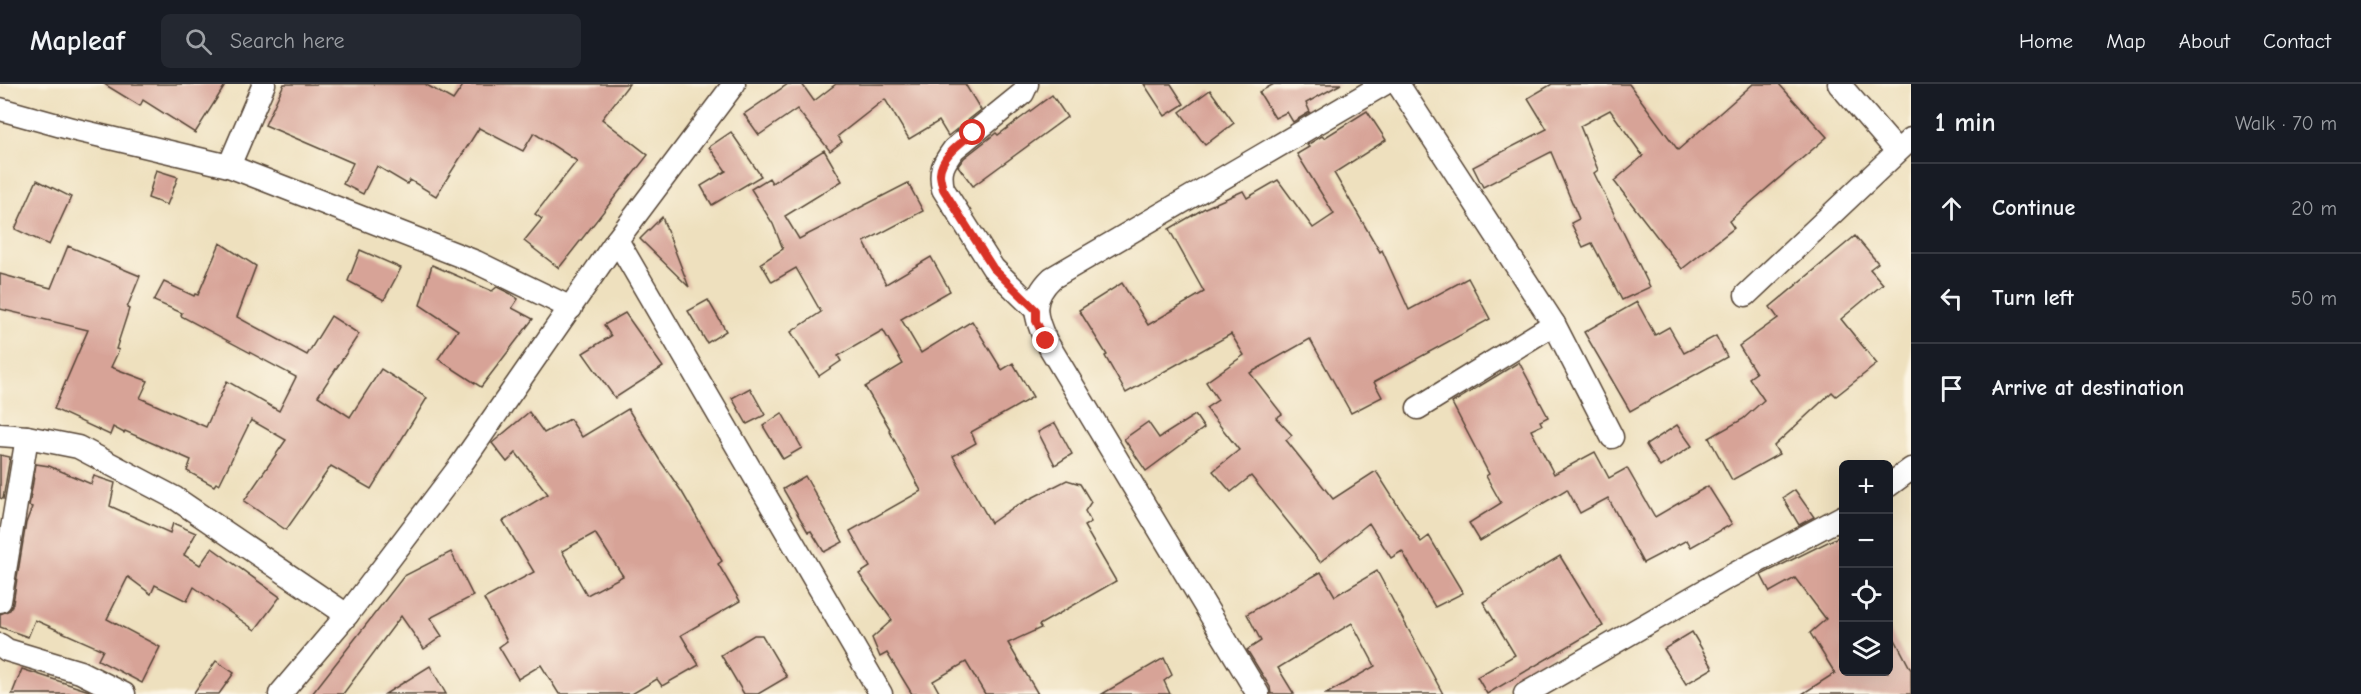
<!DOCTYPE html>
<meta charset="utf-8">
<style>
body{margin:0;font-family:"Comic Neue",sans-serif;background:#242831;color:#f1f3f6}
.controls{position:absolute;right:18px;bottom:18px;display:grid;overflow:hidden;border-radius:9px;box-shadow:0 6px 24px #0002}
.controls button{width:54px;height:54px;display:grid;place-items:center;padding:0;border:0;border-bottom:2px solid #363941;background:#171b24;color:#f1f3f6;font:30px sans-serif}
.stop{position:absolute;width:18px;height:18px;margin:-14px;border:4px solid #d93025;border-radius:50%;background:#fff}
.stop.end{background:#d93025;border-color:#fff;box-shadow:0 2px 6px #0008}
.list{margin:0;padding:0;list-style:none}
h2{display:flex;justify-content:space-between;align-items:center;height:78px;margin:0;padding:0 24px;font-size:26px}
h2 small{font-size:20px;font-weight:400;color:#9ea1a6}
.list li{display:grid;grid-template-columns:39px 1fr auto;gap:18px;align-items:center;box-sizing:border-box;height:90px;padding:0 24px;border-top:2px solid #363941}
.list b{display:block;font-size:22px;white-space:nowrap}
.list em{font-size:20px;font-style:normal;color:#9ea1a6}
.icon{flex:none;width:33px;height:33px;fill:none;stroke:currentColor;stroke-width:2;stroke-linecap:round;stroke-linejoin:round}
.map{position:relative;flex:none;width:1911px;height:610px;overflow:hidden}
header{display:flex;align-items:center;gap:36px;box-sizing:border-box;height:84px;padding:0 30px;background:#171b24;border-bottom:2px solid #363941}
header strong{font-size:28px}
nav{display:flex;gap:33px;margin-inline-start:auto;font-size:21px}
.search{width:420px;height:54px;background:#242831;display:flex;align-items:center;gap:15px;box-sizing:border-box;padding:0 21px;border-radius:9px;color:#9ea1a6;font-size:22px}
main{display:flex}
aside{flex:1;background:#171b24}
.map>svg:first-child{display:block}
.building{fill:#d7a397;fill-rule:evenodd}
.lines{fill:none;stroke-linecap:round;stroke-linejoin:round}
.street-casing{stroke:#564536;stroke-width:25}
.street{stroke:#fff;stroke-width:22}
.route{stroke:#d93025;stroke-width:8}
</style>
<header>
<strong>Mapleaf</strong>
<div class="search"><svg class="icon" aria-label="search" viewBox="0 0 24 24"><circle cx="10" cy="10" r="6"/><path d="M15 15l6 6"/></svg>Search here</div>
<nav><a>Home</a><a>Map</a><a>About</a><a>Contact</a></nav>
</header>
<main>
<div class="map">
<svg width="1911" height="610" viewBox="0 0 1911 610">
<rect width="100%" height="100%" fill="#fcf5e5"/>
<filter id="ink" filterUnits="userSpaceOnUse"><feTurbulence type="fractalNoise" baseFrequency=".0167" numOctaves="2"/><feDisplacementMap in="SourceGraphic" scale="12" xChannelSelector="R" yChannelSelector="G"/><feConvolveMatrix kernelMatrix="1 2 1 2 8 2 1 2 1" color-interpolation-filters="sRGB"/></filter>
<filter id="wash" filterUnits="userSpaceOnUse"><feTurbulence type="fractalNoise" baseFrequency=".008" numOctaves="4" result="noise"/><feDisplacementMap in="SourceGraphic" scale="24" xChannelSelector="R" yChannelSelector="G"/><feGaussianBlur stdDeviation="1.35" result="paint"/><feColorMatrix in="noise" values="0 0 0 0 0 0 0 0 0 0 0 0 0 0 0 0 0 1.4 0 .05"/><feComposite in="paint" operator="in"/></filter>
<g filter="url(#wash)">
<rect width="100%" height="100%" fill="#eee0be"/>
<g id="blocks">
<g class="building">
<polygon points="104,0 226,0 195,49 143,16 140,22"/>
<polygon points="284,0 425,0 453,16 464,0 629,0 602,35 648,71 559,184 524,157 542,135 535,130 577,77 534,49 523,67 479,44 436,112 410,96 407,100 377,82 363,110 343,100 353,79 265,41"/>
<polygon points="788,0 802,0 814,17 836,0 965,0 981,26 948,52 939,37 909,55 885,15 838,52 842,58 830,67 797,25 759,51 744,30"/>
<polygon points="1144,0 1171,0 1184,20 1165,32"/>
<polygon points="1274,0 1341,0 1306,19 1310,28 1293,38 1287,28 1275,34 1259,8"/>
<polygon points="1552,0 1629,0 1678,66 1753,0 1779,0 1827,53 1729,137 1734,144 1682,185 1614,97 1643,72 1610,26 1580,42 1598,86 1594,89 1650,203 1622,216 1592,159 1583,163 1571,139 1579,135 1551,68 1483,103 1473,83 1547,45 1528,14"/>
<polygon points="1210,6 1234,39 1205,61 1180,28"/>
<polygon points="1052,11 1067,33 973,102 958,82 964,74 996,49 998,51"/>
<polygon points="1367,27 1386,56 1334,89 1380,168 1382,166 1409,226 1468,194 1490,235 1374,298 1382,313 1351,329 1310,255 1250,289 1282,330 1276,334 1292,351 1286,356 1333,415 1376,387 1421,458 1429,452 1463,509 1435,523 1402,467 1391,474 1369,439 1320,478 1251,392 1231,408 1213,387 1239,366 1206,324 1218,316 1206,298 1244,271 1231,250 1126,309 1105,272 1107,271 1079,226 1122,199 1148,241 1204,208 1169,145 1205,124 1243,107 1247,114 1278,96 1313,144 1334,130 1297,70 1309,63 1307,61 1322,52 1324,54"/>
<polygon points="731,48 761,92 712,121 701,102 726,87 709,63"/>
<polygon points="824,66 842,97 785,132 799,155 908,99 923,127 864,158 886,200 931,173 950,207 901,235 921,269 972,237 1002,286 1013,279 1033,313 971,348 976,359 953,372 991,439 1014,423 1067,396 1080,400 1091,418 1085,427 1091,438 1084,442 1116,497 1039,541 1041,544 1008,559 1038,610 985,610 966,578 933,597 940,610 912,610 887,569 880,573 872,554 892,536 859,490 870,483 850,447 921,407 889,346 890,345 865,303 903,280 883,246 838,272 841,277 819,292 791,248 821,228 796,184 772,198 761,179 783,165 773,140 751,105 769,94 772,99"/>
<polygon points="156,86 178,93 167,121 148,114"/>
<polygon points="37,96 71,113 49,161 15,145"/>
<polygon points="662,133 689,203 640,155"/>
<polygon points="1855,152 1878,179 1870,185 1883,200 1841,235 1877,280 1836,312 1832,308 1774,362 1779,370 1732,396 1709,354 1743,335 1764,316 1749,294 1756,289 1739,262 1778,234 1770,223"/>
<polygon points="220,159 256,182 237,233 307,271 331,232 359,250 318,312 350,333 381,285 427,314 371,405 331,382 286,446 244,417 286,356 251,336 219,401 216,399 214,402 187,387 191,376 125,347 124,349 113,343 110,351 54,325 88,246 0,225 0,190 51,204 68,162 140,192 127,224 129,225 116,265 119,266 111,283 148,297 140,314 206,343 227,297 279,327 296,293 181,232 182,229 154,217 164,198 194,212 195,210 198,211"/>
<polygon points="360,166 401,184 384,216 348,197"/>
<polygon points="432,181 492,207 497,203 511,210 518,215 512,224 533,235 481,303 438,275 458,246 420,221"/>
<polygon points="708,216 726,247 707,259 688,227"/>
<polygon points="1637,218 1655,251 1669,243 1684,269 1716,252 1727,273 1630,327 1584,248"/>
<polygon points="625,229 663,283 615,314 583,269 611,252 604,241"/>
<polygon points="1519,278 1548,333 1540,337 1542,341 1531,346 1554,390 1595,368 1609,394 1627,384 1655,433 1708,402 1732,440 1691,463 1687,456 1643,479 1608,414 1580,429 1567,405 1480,457 1469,439 1501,419 1486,392 1489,390 1452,319"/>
<polygon points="750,304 765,331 747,340 732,314"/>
<path d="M628 325 659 375 682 408 722 477 718 480 740 517 681 551 699 581 662 602 657 595 632 610H559L541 581 518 595 499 563 507 557 484 515 534 488 503 437 548 410 516 369 507 378 492 359 529 328 544 349 570 335 582 353ZM595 449 623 492 587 511 562 467Z"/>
<polygon points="782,329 802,364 783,375 763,342"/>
<polygon points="1195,331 1204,344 1146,387 1124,355 1148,338 1159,354"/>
<polygon points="1055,339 1072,370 1055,381 1038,348"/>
<polygon points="1677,341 1692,362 1660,383 1646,361"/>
<polygon points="0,371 10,373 3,415 0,414"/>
<polygon points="36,380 49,382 91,400 94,392 115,399 110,422 170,449 173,439 196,449 184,471 200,481 212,464 280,513 255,546 194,503 187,517 155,501 151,510 128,493 107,535 160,563 142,599 98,576 103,566 35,536 28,553 0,543 0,530 10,526 13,519 26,439 32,423 29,422"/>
<polygon points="805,392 843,458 824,468 811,447 808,448 783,405"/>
<polygon points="1795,406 1814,433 1799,441 1783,414"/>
<polygon points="1844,450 1844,588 1888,588 1888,542 1911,586 1911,610 1802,610 1835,589 1810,549 1826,535 1795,494 1770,508 1761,491"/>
<polygon points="451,468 473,512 430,534 442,552 424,565 401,532 343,610 312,610 404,492"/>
<polygon points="1560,472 1603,542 1487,610 1477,593 1515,571 1483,518"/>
<polygon points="1377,487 1443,610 1326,610 1375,582 1352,539 1278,584 1294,610 1271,610 1270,603 1247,566 1261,557 1247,530 1321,488 1335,512"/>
<polygon points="1692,548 1713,584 1686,600 1664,565"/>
<polygon points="754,551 762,551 787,593 758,610 744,610 721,571"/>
<polygon points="1164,574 1172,591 1164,597 1170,610 1102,610"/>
<polygon points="216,577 234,589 219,610 193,610"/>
<polygon points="430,582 446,610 385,610"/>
<polygon points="22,585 89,607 88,610 12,610"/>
</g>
</g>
</g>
<g filter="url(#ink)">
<use href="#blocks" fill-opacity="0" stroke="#564536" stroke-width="1.5"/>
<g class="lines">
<defs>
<g id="street">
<path d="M1027 0 1023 9 954 65C943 80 939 86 943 105L993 184 1036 226"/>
<polyline points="1398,0 1554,240 1612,353"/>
<polyline points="1839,0 1897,67"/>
<polyline points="0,25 72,45 229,82 476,178 571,224"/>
<polyline points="229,82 264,0"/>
<polyline points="617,156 881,610"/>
<polyline points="1746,211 1911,55"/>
<polyline points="1418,324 1554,240"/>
<polyline points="0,351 27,353 78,363 175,414 347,531"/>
<polyline points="1888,402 1911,385"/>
<polyline points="0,517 27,353"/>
<polyline points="0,561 7,566 80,588 124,610"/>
<polyline points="280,610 347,531 460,382 617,156 734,0"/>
<path d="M1258 610 1046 257C1034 232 1030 215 1052 194L1384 0"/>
<polyline points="1525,610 1723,496 1844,432"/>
</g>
</defs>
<use href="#street" class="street-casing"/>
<use href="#street" class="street"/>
</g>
</g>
<g class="lines" filter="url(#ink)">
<path class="route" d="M973 49C961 59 941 72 940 90 940 94 942 101 943 105L993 184 1036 226V237L1046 257"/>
</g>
</svg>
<div class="controls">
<button>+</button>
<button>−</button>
<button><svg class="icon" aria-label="locate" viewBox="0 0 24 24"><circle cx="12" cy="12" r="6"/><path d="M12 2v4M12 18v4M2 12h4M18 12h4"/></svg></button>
<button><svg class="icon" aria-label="layers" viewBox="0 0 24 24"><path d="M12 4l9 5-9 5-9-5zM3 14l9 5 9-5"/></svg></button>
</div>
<div class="stop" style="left:973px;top:49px"></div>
<div class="stop end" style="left:1046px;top:257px"></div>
</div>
<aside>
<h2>1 min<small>Walk · 70 m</small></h2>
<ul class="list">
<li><svg class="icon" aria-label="ahead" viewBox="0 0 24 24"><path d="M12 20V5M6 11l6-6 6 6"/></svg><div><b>Continue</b></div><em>20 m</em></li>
<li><svg class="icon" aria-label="left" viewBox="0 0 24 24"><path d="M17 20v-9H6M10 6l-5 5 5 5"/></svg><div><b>Turn left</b></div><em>50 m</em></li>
<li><svg class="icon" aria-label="arrive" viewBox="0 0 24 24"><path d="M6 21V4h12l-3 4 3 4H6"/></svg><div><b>Arrive at destination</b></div></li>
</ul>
</aside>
</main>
